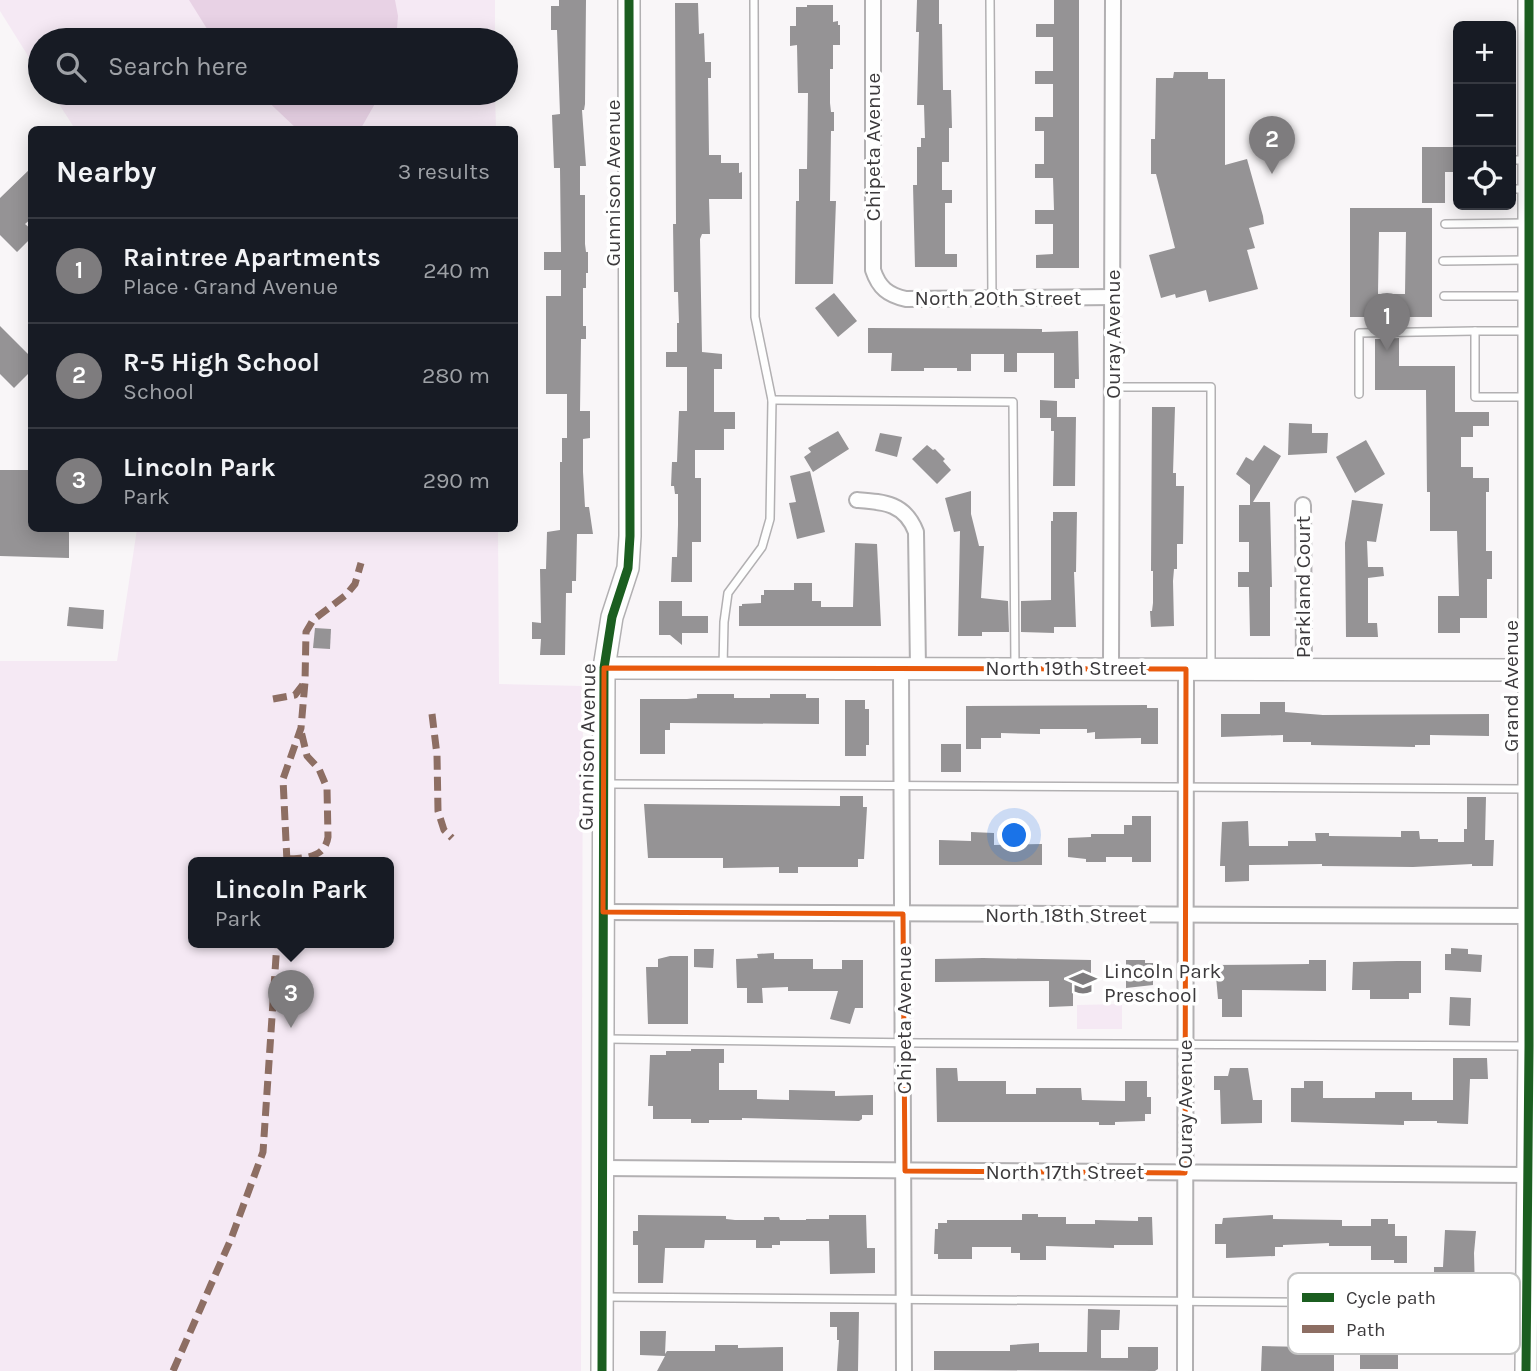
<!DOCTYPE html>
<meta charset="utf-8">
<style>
body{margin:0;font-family:Karla,sans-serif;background:#242831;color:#f1f3f6}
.controls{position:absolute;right:21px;top:21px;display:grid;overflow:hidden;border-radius:10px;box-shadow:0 4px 18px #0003}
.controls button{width:63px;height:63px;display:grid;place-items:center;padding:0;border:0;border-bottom:2px solid #363941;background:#171b24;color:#f1f3f6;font:35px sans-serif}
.you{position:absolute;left:1015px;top:836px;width:24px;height:24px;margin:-18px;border:5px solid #fff;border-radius:50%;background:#1a73e8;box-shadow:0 0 0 10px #1a73e833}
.badge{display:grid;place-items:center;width:46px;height:46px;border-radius:50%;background:#7e7c7e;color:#fff;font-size:23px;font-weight:700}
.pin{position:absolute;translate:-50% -58px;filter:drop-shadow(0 2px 4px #0008)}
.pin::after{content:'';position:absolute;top:37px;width:24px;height:21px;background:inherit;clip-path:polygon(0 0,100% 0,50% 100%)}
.popup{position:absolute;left:188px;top:857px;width:206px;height:91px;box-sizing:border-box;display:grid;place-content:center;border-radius:10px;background:#171b24;filter:drop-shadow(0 2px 5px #0005);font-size:23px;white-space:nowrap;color:#9ea1a6}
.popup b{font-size:26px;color:#f1f3f6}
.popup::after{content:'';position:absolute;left:50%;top:100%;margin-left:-14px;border:14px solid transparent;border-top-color:#171b24}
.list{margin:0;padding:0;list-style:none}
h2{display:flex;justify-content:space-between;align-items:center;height:91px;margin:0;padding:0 28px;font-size:30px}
h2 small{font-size:23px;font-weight:400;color:#9ea1a6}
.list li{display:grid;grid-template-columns:46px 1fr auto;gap:21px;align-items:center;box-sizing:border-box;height:105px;padding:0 28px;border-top:2px solid #363941}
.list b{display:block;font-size:26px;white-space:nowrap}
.list p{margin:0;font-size:23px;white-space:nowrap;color:#9ea1a6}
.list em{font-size:23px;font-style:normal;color:#9ea1a6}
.icon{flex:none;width:38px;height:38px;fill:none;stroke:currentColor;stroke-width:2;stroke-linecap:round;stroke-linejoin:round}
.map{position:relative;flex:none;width:1537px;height:1371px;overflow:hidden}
.search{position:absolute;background:#171b24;box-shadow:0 4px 18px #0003;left:28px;top:28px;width:490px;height:77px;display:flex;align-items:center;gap:18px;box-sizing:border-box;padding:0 24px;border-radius:38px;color:#9ea1a6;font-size:26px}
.panel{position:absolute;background:#171b24;box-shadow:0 4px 18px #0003;left:28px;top:126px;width:490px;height:406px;border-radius:10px}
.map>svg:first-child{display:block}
.green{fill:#f5e9f4;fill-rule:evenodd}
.water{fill:#e8d2e5}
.building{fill:#959395;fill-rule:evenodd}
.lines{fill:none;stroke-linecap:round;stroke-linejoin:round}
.lane-casing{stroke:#b2b0b2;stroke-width:10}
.street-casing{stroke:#b2b0b2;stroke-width:18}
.secondary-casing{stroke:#b2b0b2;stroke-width:24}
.lane{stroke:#fefefe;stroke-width:7}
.street{stroke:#fefefe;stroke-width:14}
.secondary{stroke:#fefefe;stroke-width:21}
.quiet{stroke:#8d6e63;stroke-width:7;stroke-dasharray:14 7;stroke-linecap:butt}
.cycleway-casing{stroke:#fff;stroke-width:13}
.cycleway{stroke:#1b5e20;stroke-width:9}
.marked{fill:none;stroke:#e8590c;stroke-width:5;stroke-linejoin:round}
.labels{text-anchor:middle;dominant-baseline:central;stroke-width:7;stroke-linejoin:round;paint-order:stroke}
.street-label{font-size:21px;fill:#3c3a3c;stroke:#fff}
.poi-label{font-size:21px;fill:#3c3a3c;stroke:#fff;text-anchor:start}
.key{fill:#fff;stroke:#c4c4c4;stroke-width:2}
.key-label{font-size:19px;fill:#3c3a3c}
</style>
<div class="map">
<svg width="1537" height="1371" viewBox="0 0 1537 1371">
<rect width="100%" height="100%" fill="#f9f6f8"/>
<g class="green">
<polygon points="0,0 495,0 495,40 40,40 40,75 0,11"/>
<polygon points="52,93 495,93 496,129 75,129"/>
<path d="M137 529H498L499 684 583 686 581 1371H0V661H117ZM193 862H389V942H193Z"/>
<polygon points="1122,1004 1122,1029 1077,1029 1077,1005"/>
</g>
<g class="water">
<polygon points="189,0 395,0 398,16 396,40 214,40"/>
<polygon points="259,93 381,93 360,130 297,129"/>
</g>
<g class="building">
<polygon points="559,0 586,0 585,104 584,110 582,110 586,166 580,166 580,195 585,195 585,244 586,252 588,252 588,273 586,273 586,288 583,288 583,326 586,326 586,339 581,339 580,411 590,411 590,438 583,439 583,472 585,507 589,507 593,534 577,534 576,581 572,581 572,593 566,593 565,655 540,655 541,639 532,639 532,622 541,623 540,569 546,569 547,532 560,530 560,462 562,462 562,438 567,438 567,394 546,394 546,296 561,296 561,270 544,270 544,252 561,252 560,168 554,168 552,115 560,114 557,30 551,30 551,6 559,6"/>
<polygon points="917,0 939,0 939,24 942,24 943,90 951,90 952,128 949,128 949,162 942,162 942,190 952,190 952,203 945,203 945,254 957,254 957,267 915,267 913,185 917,185 917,147 921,147 921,138 925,138 924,105 917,105 919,32 916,32"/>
<polygon points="1054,0 1079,0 1079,268 1036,268 1036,255 1053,254 1053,224 1035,224 1035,210 1054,210 1053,178 1035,178 1035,164 1044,164 1044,131 1035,131 1035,117 1053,117 1053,84 1035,84 1035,71 1053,71 1053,37 1036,37 1036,24 1054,24"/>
<polygon points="675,3 698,3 699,34 704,33 705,62 711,62 711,78 708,78 709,155 721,155 721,163 739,163 739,173 742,172 742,199 709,199 710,234 702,234 700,239 702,352 722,354 722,369 714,369 714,412 735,412 735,429 724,429 724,450 695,450 695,478 701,478 701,542 692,542 692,582 671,582 672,557 677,557 678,525 678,494 675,494 674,486 671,486 672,462 677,462 679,411 687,411 687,367 666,367 666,352 677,352 677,323 679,323 678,292 674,292 673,224 676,224"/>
<polygon points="807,5 833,5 833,22 838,21 838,25 840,25 840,45 833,45 833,69 830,69 830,103 831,112 834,112 834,131 831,131 830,201 836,201 833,284 795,284 796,201 799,201 799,169 807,169 808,93 798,93 797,45 790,46 790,26 796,26 796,7 807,7"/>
<polygon points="1174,72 1208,72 1208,79 1225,79 1225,165 1247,159 1263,216 1264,224 1249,228 1255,248 1247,250 1258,289 1209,302 1206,290 1176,298 1175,294 1161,298 1149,255 1175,248 1156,174 1151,174 1151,139 1155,139 1156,78 1173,78"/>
<polygon points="1422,147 1458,147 1458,172 1445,172 1445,203 1422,203"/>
<polygon points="32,167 32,218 25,224 32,230 32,237 17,252 0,235 0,198"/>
<path d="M1350 208H1432V317H1399V326L1375 327V317H1350ZM1379 232H1406L1405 294H1378Z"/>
<polygon points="834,293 857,321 838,337 815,308"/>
<polygon points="0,326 32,358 32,370 14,388 0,374"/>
<polygon points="868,328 1042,329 1042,332 1078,331 1079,379 1075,379 1075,388 1054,388 1054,353 1017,353 1017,372 1004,372 1004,354 971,354 971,371 957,371 957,368 924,368 924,371 891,371 892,353 868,353"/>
<polygon points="1399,338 1399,366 1455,366 1455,412 1489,412 1489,426 1473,426 1473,437 1461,437 1461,467 1473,467 1473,478 1489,478 1489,492 1486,492 1486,551 1492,551 1492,579 1487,579 1487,618 1460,618 1460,633 1438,633 1438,596 1459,596 1457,531 1430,531 1430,492 1427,492 1426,390 1375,390 1375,339"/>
<polygon points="1040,400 1057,401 1057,417 1076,417 1075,486 1053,486 1054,431 1051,431 1051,418 1040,418"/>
<polygon points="1152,407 1175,407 1173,473 1176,473 1176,486 1184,486 1183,544 1177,544 1177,569 1174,569 1173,581 1174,626 1151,627 1150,611 1152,611 1153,603 1153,571 1151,571"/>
<polygon points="1289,423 1312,424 1312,433 1328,433 1327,453 1288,455"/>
<polygon points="838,431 849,449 813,472 804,457 811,452 808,448"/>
<polygon points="880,433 902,437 897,457 875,451"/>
<polygon points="1366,440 1385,474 1355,493 1336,457"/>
<polygon points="927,445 933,450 935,449 945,459 943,461 951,470 937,484 912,459"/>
<polygon points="1264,445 1281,456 1253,502 1270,502 1272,587 1270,587 1270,636 1250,636 1249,587 1238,587 1238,572 1249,572 1249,542 1239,542 1239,505 1250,505 1250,485 1236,474 1246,457 1253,461"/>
<polygon points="0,470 32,470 32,528 69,528 69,558 0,556"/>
<polygon points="810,471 825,532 797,539 789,503 796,502 790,476"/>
<polygon points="971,491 971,514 979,546 984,546 981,598 1008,601 1009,632 982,632 982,636 958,636 960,531 954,532 945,498"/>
<polygon points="1352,500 1383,504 1376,542 1367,541 1368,567 1383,567 1384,576 1368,578 1368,623 1377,623 1378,637 1346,637 1345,543"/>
<polygon points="1053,512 1077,512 1076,572 1074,572 1076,627 1054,627 1054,633 1021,632 1021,601 1051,600 1051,521 1053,521"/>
<polygon points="855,543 877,544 881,626 739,626 739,606 742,606 742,604 761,603 761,595 764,595 764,590 794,590 794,583 812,583 812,601 821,601 821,607 853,607"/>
<polygon points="659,601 682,601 682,616 708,616 708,633 682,633 682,645 670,635 659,635"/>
<polygon points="69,607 104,610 103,629 67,626"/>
<polygon points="315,628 331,629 330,649 313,648"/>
<polygon points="697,694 734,694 734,698 770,698 770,694 806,694 806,698 819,698 819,724 670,723 670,730 665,730 665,754 640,754 640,699 687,699 697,698"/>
<polygon points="845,700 865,700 865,709 869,709 869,745 866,745 866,756 845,756"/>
<polygon points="1260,702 1285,702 1285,712 1323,715 1489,714 1489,736 1430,735 1430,745 1415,745 1415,747 1311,745 1311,742 1283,742 1283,735 1221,737 1221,714 1260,714"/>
<polygon points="1147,705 1147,708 1158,708 1158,744 1141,744 1141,738 1095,739 1095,732 1087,733 1087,729 1040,729 1040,734 1001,733 1001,738 981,738 981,749 966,749 966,706"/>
<rect x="941" y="744" width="20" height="28"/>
<polygon points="840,796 863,796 863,807 867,807 864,859 858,859 858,867 798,867 798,873 779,873 779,867 723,868 723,858 648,858 644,804 840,806"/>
<polygon points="1467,797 1486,797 1485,840 1494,840 1493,866 1472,866 1472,864 1413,867 1322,866 1322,864 1249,865 1249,881 1225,882 1225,866 1220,866 1222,822 1248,821 1249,846 1288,846 1288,841 1316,841 1315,833 1329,833 1329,836 1401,837 1401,831 1419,831 1420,839 1438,839 1438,842 1464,842 1464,829 1467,829"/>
<polygon points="1132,816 1151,816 1151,862 1132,862 1132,857 1106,857 1106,862 1086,862 1086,859 1068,857 1068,838 1091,837 1091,834 1124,834 1124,825 1132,825"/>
<polygon points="971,832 994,833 994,845 1042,844 1042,865 939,865 939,840 971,841"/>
<polygon points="1451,948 1468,949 1468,954 1482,955 1481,972 1445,970 1445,954 1451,954"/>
<polygon points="694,949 714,949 713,968 694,967"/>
<polygon points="774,953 774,959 813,959 813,969 842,969 842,960 863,960 863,1008 855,1008 850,1024 830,1019 838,991 788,991 788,987 762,988 763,1003 747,1003 747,988 737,988 736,959 758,958 757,954"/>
<polygon points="670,956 688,956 688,1024 648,1024 646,967 658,967 658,959"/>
<polygon points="983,958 1091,960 1091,988 1073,988 1073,1006 1049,1007 1049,981 935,982 935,959"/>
<polygon points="1126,960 1145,960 1145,963 1153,963 1153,985 1126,988"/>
<polygon points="1309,960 1326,960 1326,991 1242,990 1242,1017 1222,1017 1222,999 1218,999 1215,965 1309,964"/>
<polygon points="1397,961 1421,961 1421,993 1409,993 1409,999 1370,999 1370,990 1352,990 1353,962"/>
<polygon points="1450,997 1471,998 1470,1026 1449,1025"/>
<polygon points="691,1049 724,1049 724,1063 719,1063 719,1090 757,1090 757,1099 789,1100 789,1090 835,1091 835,1096 873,1095 873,1115 862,1115 862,1119 859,1121 742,1118 742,1120 709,1120 709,1123 691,1123 691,1119 653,1119 653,1106 648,1106 650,1055 666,1055 666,1051 691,1051"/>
<polygon points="1453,1058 1487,1058 1488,1079 1470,1079 1468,1124 1437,1123 1437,1121 1404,1121 1404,1125 1291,1122 1291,1088 1304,1088 1304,1081 1323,1081 1323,1098 1375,1098 1375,1092 1412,1092 1412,1100 1453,1100"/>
<polygon points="936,1068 957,1068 958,1081 1006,1081 1006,1094 1036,1094 1036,1088 1081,1088 1082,1100 1125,1101 1125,1081 1147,1081 1147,1097 1151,1097 1151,1114 1145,1114 1145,1121 1115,1122 1115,1125 1099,1125 1099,1122 937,1122"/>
<polygon points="1230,1068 1248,1068 1253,1100 1262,1100 1262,1123 1221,1124 1220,1090 1214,1090 1214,1076 1228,1076"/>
<polygon points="1022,1214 1038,1214 1038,1217 1066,1217 1066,1224 1095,1224 1095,1220 1138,1221 1138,1217 1152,1217 1153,1245 1114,1245 1114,1248 1046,1246 1046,1260 1020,1260 1020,1253 1011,1253 1011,1247 972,1247 972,1259 938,1259 938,1254 934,1254 935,1229 938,1229 938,1223 947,1223 947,1220 1022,1220"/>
<polygon points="638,1215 726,1216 726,1219 735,1220 764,1220 764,1217 779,1217 780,1220 806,1220 806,1219 829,1219 829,1215 866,1215 867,1248 875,1248 875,1273 830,1274 829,1241 780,1241 780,1245 772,1245 772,1248 756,1248 756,1240 705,1240 704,1248 665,1248 663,1283 638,1283 638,1245 633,1245 633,1231 638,1231"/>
<polygon points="1273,1215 1273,1219 1342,1220 1342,1226 1371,1226 1371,1219 1388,1219 1388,1224 1395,1224 1395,1236 1407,1236 1407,1263 1394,1263 1394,1260 1371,1260 1371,1246 1329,1246 1329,1243 1283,1245 1283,1247 1275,1247 1275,1256 1226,1258 1226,1244 1215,1244 1215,1224 1222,1224 1223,1218"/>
<polygon points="1445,1230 1476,1231 1474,1253 1475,1292 1434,1291 1434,1267 1443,1267"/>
<polygon points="1088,1309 1120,1310 1119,1330 1101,1330 1101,1358 1128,1358 1128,1347 1158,1347 1158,1369 1155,1371 934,1370 934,1351 1010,1351 1010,1345 1039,1343 1039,1352 1087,1352"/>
<polygon points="830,1312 859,1312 858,1371 837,1371 839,1340 837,1340 837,1327 830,1327"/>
<polygon points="1445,1318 1470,1318 1472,1341 1436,1341 1436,1324 1445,1324"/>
<polygon points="640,1331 666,1331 665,1354 667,1351 715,1351 715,1345 738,1345 738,1348 783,1347 783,1371 657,1371 665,1356 640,1355"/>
<polygon points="1369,1342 1398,1342 1398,1369 1360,1369 1360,1350 1370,1349"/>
<polygon points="1262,1346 1307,1347 1307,1350 1324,1350 1324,1354 1334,1354 1334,1371 1261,1371"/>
</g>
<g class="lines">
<defs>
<g id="lane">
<polyline points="990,0 992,298"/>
<polyline points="1511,160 1528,160"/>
<polyline points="1511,189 1528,189"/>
<polyline points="1445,224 1528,223"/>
<polyline points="1443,261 1528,260"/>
<polyline points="1444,296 1528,296"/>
<polyline points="1526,331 1475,331 1475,397 1528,397"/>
<polyline points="1113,387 1211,387 1211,668"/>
<polyline points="1359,394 1359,333 1475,331"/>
<polyline points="772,400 1013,402 1015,668"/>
<polyline points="723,667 724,622 728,593 762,547 770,519 772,400 755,317 754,0"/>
<polyline points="607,784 1527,789"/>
<polyline points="607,1039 921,1043 1526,1046"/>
<polyline points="606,1297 1525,1304"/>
</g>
<g id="street">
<path d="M873 0V270C879 288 888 295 906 299L1113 297"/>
<path d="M857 500C884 502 905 503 916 532L918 668"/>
<polyline points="1303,505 1304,670"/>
<polyline points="1111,668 1113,0"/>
<polyline points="901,669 904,1371"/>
<polyline points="603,912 1529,916"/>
<polyline points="602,1168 1528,1175"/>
<polyline points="1185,1371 1186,669"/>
</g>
<g id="secondary">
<polyline points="604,668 1529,670"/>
<polyline points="602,1371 604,668 612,617 628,568 630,536 629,0"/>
<polyline points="1526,1371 1529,1046 1529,0"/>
</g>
</defs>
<use href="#lane" class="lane-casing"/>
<use href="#street" class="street-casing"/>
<use href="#secondary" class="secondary-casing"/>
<use href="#lane" class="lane"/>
<use href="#street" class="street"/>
<use href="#secondary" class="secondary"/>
<g class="quiet">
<polyline points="273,699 295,695 305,682"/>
<polyline points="432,714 437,755 438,811 444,830 452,838"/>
<path d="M288 859C305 858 325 858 328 837L327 788 319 769 307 756 301 731"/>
<polyline points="287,862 283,779 301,728 305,682 306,632 313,620 346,595 355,584 361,563"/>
<polyline points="173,1371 231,1239 263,1152 277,942"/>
</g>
<defs>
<g id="cycleway">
<polyline points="602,1371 604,668 612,617 628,568 630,536 629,0"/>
<polyline points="1526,1371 1529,1046 1529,0"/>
</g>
</defs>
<use href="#cycleway" class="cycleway-casing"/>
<use href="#cycleway" class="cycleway"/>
</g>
<path class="marked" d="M604 668 1186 669 1185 1173 905 1171 903 914 603 912Z"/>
<defs>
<symbol id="school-bare" viewBox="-9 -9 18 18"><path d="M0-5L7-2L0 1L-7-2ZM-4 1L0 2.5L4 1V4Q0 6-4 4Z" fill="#7e7c7e" stroke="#fff" stroke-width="2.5" paint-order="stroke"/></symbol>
</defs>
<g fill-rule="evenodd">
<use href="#school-bare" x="1064" y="964" width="38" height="38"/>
</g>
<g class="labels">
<g class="street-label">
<text transform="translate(873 147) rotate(-90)">Chipeta Avenue</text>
<text transform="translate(613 183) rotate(-90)">Gunnison Avenue</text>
<text x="998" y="298">North 20th Street</text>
<text transform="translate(1113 334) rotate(-90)">Ouray Avenue</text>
<text transform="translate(1303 587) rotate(-90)">Parkland Court</text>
<text x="1066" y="668">North 19th Street</text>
<text transform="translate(1511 686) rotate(-90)">Grand Avenue</text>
<text transform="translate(587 747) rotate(-89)">Gunnison Avenue</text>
<text x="1066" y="915">North 18th Street</text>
<text transform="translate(904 1020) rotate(-90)">Chipeta Avenue</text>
<text transform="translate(1185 1104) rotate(-90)">Ouray Avenue</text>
<text x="1065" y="1172">North 17th Street</text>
</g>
<g class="poi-label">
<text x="1104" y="971">Lincoln Park<tspan x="1104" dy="24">Preschool</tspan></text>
</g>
</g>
<rect x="1288" y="1273" width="232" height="81" rx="10" class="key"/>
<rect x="1302" y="1293" width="32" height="9" fill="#1b5e20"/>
<rect x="1302" y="1325" width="32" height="8" fill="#8d6e63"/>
<g class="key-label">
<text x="1346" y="1304">Cycle path</text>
<text x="1346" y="1336">Path</text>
</g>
</svg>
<div class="controls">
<button>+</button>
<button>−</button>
<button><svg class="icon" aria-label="locate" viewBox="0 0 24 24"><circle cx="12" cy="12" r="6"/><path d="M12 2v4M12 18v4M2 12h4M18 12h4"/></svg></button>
</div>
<div class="you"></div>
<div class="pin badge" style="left:1387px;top:351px">1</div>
<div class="pin badge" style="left:1272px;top:174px">2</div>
<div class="pin badge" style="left:291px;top:1028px">3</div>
<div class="popup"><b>Lincoln Park</b>Park</div>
<div class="search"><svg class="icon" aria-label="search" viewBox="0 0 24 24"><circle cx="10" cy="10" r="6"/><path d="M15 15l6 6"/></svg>Search here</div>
<section class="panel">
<h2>Nearby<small>3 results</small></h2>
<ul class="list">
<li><span class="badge">1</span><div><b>Raintree Apartments</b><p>Place · Grand Avenue</p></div><em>240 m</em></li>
<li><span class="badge">2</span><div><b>R-5 High School</b><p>School</p></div><em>280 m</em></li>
<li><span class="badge">3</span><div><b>Lincoln Park</b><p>Park</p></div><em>290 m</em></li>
</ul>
</section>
</div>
